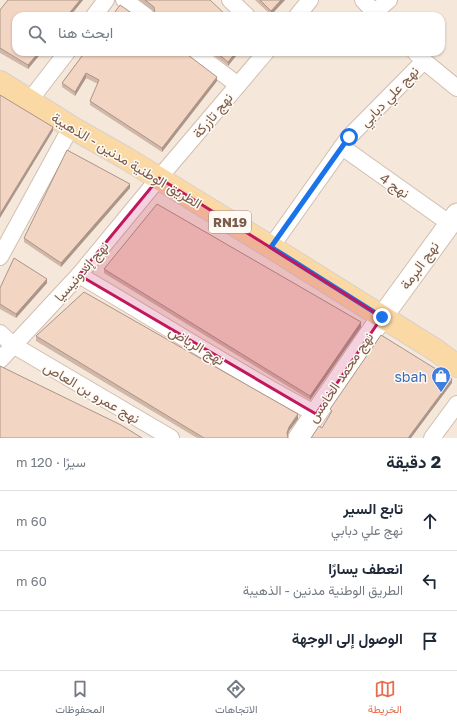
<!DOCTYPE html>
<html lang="ar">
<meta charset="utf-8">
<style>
body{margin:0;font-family:"Golos Text",Vazirmatn,sans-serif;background:#f2f2f3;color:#1f2937;direction:rtl}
.stop{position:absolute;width:12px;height:12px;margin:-9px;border:3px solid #1a73e8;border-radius:50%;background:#fff}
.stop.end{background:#1a73e8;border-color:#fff;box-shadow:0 1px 4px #0008}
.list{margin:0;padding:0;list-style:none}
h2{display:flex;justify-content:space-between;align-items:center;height:52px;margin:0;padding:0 16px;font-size:17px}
h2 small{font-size:13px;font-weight:400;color:#747a83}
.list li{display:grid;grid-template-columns:26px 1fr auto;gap:12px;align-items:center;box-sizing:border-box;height:60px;padding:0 16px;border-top:1px solid #e0e1e3}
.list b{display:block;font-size:15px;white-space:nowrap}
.list p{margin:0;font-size:13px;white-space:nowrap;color:#747a83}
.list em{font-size:13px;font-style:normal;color:#747a83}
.icon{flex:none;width:22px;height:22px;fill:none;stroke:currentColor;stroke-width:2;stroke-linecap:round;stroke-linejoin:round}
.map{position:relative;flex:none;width:457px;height:438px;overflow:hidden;direction:ltr}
.search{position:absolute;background:#fff;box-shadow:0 1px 3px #0004;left:12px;right:12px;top:12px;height:44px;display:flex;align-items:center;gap:10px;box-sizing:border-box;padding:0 14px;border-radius:12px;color:#747a83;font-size:15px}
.sheet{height:232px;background:#fff}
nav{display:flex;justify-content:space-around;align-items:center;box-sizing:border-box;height:56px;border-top:1px solid #e0e1e3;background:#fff;font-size:11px;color:#747a83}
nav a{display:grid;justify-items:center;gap:2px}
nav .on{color:#e76f51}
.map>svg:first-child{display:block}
.residential{fill:#f5e8da;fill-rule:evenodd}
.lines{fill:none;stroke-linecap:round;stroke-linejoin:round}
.minor-casing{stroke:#d1beb0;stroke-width:18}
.tertiary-casing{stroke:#d1beb0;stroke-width:23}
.primary-casing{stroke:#dad1cd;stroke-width:24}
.minor{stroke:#fff;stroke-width:16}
.tertiary{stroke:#fff;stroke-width:21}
.primary{stroke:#fbd9a5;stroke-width:22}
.wall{fill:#d1b7a8}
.shaded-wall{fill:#aa9588}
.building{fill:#f3d5c3;stroke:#aa9588}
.route{stroke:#1a73e8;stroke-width:5}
.marked{fill:#c2185b;fill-opacity:0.2;stroke:#c2185b;stroke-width:3;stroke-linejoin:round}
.labels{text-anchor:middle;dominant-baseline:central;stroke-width:3;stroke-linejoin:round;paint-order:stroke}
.shield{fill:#fffaf3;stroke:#a28b7f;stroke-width:1}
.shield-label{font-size:13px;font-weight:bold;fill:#7a5c4d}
.street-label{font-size:14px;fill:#7a5c4d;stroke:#fffaf3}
.shop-label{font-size:14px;fill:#366cbe;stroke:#fffaf3;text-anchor:end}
</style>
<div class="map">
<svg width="457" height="438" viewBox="0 0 457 438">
<rect width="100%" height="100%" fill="#fdf6ec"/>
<path class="residential" d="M0 0H457V438H0ZM16 16H441V52H16Z"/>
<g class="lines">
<defs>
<g id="minor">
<polyline points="124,0 146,16"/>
<polyline points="230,0 247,16"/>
<polyline points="363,0 378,16"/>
<polyline points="375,12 389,0"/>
<polyline points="94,16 106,0"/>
<polyline points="297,16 310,0"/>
<polyline points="194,52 238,85"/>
<polyline points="415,52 424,61 457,88"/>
<polyline points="30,100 67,52"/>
<polyline points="342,147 449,223"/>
<polyline points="271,247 349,137 424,61"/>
<polyline points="0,257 71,127"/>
<path d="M79 275C158 321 235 371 316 414"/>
<polyline points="0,333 13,345 171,438"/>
<polyline points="0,360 79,275 159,178 266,52"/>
<polyline points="432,438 457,404"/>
</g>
<polyline id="tertiary" points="299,438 382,317 457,214"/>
<polyline id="primary" points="0,82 71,127 124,157 271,247 437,351 457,366"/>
</defs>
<use href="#minor" class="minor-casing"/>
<use href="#tertiary" class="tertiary-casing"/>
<use href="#primary" class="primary-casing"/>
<use href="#minor" class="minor"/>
<use href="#tertiary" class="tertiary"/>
<use href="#primary" class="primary"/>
</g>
<g class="wall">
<polygon points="83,0 70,16 16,16 42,52 28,69 0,53 0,10"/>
<polygon points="139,0 210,0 155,14 154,12"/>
<polygon points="255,0 285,0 271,15"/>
<polygon points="85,52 188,55 217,81 162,152 90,105 90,101 98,84 86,78 75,96 62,87 62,83"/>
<polygon points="210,52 239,52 228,66"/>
<polygon points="130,188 61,267 24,242 24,238"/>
<polygon points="104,269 361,327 310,400 104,273"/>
<polygon points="47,283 16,318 0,309 0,288"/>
<polygon points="36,336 298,419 289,431 288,436 288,438 197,438 36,341"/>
</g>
<g class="shaded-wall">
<polygon points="80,0 83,0 70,16 67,16"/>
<polygon points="281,0 285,0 271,15 271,11"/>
<polygon points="39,52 42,52 28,69 28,65"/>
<polygon points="236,52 239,52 228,66 228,62"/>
<polygon points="86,73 86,78 75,96 75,92"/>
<polygon points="217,77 217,81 162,152 162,148"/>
<polygon points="53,127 53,131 0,218 0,214"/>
<polygon points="130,184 130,188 61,267 61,263"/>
<polygon points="47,279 47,283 16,318 16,314"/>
<polygon points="361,322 361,327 310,400 310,396"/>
<polygon points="452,379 452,383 411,438 408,438"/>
<polygon points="298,414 298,419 289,431 287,437 287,433 289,427"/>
</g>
<g class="building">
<polygon points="8,0 80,0 67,16 16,16 16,52 39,52 28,65 0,48 0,10"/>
<polygon points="145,0 210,0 227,16 154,16 155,13 154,7"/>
<polygon points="260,0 281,0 271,11"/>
<polygon points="120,5 136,16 112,16"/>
<polygon points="85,52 186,52 188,55 217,77 162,148 90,101 99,80 86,73 75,92 62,83"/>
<polygon points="216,52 236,52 228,62"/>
<polygon points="0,95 53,127 0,214"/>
<polygon points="67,150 130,184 61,263 24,238"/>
<polygon points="157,204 361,322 310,396 104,269"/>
<polygon points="14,258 47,279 16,314 0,304 0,288"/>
<polygon points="84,292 298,414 289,427 287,433 288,438 204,438 36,336"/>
<polygon points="381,335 452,379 408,438 311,438 319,426 322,428 332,411 330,409"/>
<polygon points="0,366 121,425 142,438 0,438"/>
</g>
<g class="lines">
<polyline class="route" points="349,137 271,247 382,317"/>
</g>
<path class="marked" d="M159 178 382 317 316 414 79 275Z"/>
<defs>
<symbol id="shop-pin" viewBox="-11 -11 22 30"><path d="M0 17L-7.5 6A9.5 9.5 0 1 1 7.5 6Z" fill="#3f7fe0" stroke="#fffaf3"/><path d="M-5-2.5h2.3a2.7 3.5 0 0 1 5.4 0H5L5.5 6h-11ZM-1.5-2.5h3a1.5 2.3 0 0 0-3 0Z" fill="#fff"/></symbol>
</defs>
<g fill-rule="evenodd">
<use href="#shop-pin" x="430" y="365" width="22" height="30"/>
</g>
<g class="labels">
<rect class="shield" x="209" y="211" width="42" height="22" rx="3"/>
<g class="shield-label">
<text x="230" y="222">RN19</text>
</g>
<g class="street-label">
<text transform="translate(389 96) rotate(-46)">نهج علي دبابي</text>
<text transform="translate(212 115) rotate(-50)">نهج تازركة</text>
<text transform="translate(127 160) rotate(31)">الطريق الوطنية مدنين - الذهيبة</text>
<text transform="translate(395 185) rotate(35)">نهج 4</text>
<text transform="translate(419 265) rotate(-54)">نهج البرمة</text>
<text transform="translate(81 271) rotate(-49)">نهج إندونيسيا</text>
<text transform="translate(197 345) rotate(31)">نهج الرياض</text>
<text transform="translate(340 377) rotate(-56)">نهج محمد الخامس</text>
<text transform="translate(92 392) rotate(30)">نهج عمرو بن العاص</text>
</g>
<g class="shop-label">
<text x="427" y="376">sbah</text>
</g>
</g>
</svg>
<div class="stop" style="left:349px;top:137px"></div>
<div class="stop end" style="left:382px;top:317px"></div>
<div class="search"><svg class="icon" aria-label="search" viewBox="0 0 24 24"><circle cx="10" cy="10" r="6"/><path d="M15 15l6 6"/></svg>ابحث هنا</div>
</div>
<section class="sheet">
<h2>2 دقيقة<small>سيرًا · 120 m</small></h2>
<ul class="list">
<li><svg class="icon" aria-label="ahead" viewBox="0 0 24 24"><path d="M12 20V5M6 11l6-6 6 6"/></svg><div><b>تابع السير</b><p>نهج علي دبابي</p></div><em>60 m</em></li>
<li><svg class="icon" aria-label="left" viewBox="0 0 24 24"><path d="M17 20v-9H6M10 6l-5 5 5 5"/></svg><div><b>انعطف يسارًا</b><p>الطريق الوطنية مدنين - الذهيبة</p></div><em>60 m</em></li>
<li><svg class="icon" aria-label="arrive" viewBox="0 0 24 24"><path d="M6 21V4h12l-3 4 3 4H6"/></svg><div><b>الوصول إلى الوجهة</b></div></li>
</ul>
</section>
<nav>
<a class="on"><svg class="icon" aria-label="map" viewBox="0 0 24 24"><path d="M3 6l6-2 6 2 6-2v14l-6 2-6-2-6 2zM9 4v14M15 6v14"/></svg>الخريطة</a>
<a><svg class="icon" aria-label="directions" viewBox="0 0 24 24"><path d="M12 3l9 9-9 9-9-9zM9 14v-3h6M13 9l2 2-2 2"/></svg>الاتجاهات</a>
<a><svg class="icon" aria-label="saved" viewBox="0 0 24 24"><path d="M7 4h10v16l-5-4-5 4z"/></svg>المحفوظات</a>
</nav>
